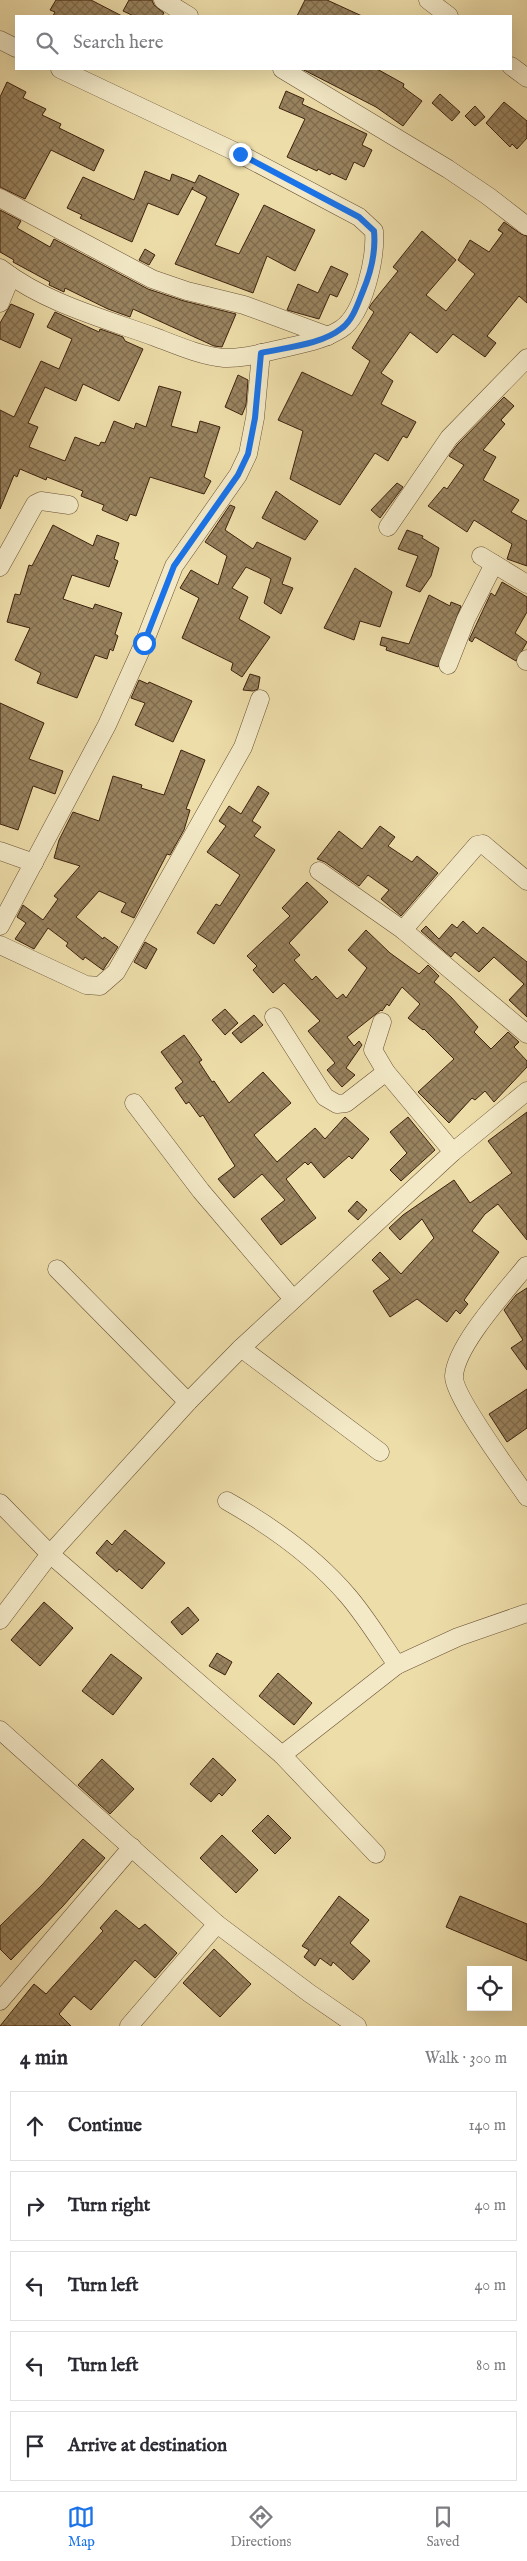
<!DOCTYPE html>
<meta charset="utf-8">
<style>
body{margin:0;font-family:"IM FELL English",serif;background:#f2f2f3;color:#2b2b33}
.controls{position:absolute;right:15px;bottom:15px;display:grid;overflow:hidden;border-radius:0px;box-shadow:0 5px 20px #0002}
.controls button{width:45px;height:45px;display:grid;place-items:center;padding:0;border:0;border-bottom:1px solid #e1e1e2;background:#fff;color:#2b2b33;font:25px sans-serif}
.stop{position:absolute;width:15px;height:15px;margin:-11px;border:4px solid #1a73e8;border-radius:50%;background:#fff}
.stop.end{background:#1a73e8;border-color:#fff;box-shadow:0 1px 5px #0008}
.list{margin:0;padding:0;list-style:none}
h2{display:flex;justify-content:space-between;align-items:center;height:65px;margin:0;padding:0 20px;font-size:21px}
h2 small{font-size:16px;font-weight:400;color:#7c7c81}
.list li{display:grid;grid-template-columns:32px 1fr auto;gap:15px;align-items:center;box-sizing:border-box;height:70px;margin:0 10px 10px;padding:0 10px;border:1px solid #e1e1e2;border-radius:0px}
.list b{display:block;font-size:19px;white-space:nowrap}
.list em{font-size:16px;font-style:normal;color:#7c7c81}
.icon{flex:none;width:28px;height:28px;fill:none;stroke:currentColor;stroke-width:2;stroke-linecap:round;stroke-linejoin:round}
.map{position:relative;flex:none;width:527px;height:2026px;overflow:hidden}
.search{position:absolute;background:#fff;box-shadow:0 5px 20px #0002;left:15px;right:15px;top:15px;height:55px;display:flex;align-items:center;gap:12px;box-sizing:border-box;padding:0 18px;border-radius:0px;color:#7c7c81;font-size:19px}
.sheet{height:465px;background:#fff}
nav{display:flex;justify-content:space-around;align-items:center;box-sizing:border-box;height:70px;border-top:1px solid #e1e1e2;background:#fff;font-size:14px;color:#7c7c81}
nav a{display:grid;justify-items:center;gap:2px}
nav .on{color:#1a73e8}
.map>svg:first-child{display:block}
.building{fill:url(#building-cross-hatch);stroke:#3e220e}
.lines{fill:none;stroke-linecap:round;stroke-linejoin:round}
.minor-casing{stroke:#6a5135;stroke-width:19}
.minor{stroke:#f3e9c7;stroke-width:18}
.route{stroke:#1a73e8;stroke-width:6}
</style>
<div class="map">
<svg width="527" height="2026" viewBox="0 0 527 2026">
<defs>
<pattern id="building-cross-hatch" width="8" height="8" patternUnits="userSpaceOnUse" patternTransform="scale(1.25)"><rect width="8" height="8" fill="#99835f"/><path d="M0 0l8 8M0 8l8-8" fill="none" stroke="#7e6b4d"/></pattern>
</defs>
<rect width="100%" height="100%" fill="#eddda9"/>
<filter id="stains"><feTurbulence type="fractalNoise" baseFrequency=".004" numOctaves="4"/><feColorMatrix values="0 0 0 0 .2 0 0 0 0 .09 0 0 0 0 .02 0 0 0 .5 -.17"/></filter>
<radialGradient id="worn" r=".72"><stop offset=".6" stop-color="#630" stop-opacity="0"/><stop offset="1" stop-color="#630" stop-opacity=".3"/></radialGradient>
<g class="building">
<polygon points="56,0 91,0 122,16 53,16 55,12 50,10"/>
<polygon points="129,0 152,0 154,5 164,13 162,16 134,16 123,11"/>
<polygon points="305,0 327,0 362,16 297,16"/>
<polygon points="302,69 377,69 404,84 403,87 422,101 403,126 376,107"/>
<polygon points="7,82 26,92 23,98 46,109 42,115 61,124 59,128 104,150 94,171 51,150 25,199 0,187 0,97"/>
<polygon points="286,91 304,99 302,104 367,134 362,145 372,150 364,167 354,162 346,180 331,173 330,175 318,169 317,171 287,157 305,119 279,108"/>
<polygon points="440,94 460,112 452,121 432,103"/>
<polygon points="504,102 527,121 527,138 517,149 512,144 510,147 486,123"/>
<polygon points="475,106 485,117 475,126 465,116"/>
<polygon points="145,171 170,181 172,174 195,183 199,175 239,194 215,245 239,254 264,205 315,230 295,271 267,256 253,293 175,264 207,197 192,189 193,187 178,215 148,203 132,242 80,218 82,215 67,208 83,177 134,200"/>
<polygon points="0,210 21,221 17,228 50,247 54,239 148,289 184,301 236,314 222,347 214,346 133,309 130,317 108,309 65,288 64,292 49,285 50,282 13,262 14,260 0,252"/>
<polygon points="504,222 521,234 527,236 527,303 519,296 487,336 496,343 485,357 453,334 437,353 410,332 381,373 393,381 381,404 416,422 407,438 403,436 388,461 375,453 340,505 290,479 303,431 278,420 302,372 352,396 370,361 352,348 374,312 369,308 372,303 398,271 393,267 422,231 456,260 426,295 446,311 475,274 458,260 470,240 489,252 503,233 498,230"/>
<polygon points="145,249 155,255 149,265 139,260"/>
<polygon points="331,266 348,274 337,297 330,294 319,319 287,310 298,284 318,293"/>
<polygon points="11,304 34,314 20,348 0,339 0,323"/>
<polygon points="55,312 99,332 100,329 123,337 125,341 143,349 119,401 83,384 76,401 45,387 28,423 38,427 29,447 65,461 75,437 99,446 101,442 105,443 114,421 134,429 136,423 146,427 159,386 181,392 171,426 197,433 200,421 220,427 204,477 211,481 204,494 150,477 136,516 130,514 127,521 102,510 104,505 81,496 83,491 47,477 46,480 20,469 17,477 14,475 0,509 0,410 14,417 41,361 59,369 72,339 47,327"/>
<polygon points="238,375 248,380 246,405 242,415 225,407"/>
<polygon points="504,397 514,406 501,420 505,424 483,450 496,457 483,480 519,500 511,512 527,521 527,566 507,559 512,544 474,520 467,532 428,506 444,487 447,489 464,465 449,456 457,445"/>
<polygon points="397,483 403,487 380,518 371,510"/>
<polygon points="276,491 318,521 305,540 262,518"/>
<polygon points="230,505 235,507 225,530 253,549 257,542 291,558 282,584 293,588 281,614 264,603 271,579 268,577 246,567 232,588 248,597 239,619 270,637 242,677 231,670 233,663 182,638 199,598 180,588 191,570 218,585 227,556 205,542"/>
<polygon points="53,525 93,546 97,535 119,543 114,559 118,561 109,587 72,575 63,599 93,609 95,604 122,613 115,634 118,636 113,651 110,649 107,659 95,655 77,698 37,683 41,673 15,660 30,628 7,622 15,594 20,595 29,565 32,566"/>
<polygon points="407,530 423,536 422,538 439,548 431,576 420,592 406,586 418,556 398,549"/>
<polygon points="355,568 392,592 380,627 360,621 354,640 324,628"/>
<polygon points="502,582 527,597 527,612 515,633 527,642 516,661 475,637 472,642 469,640 491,593 495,596"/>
<polygon points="429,595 450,606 451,602 461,606 438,667 386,650 387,647 380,645 382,637 409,644"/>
<polygon points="250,674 260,677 258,689 253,691 243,690"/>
<polygon points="139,680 148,684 149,682 192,701 173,742 135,725 145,703 131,698"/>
<polygon points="0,703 44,723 29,759 63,771 55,794 33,786 18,830 0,824"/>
<polygon points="181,750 205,760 186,809 190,810 184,830 170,855 167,854 134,918 121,912 126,903 99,891 76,917 103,939 104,937 118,947 103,970 85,957 83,960 66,946 68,943 48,928 34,949 15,939 26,923 17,917 23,905 43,920 58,899 54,896 80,866 54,858 59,840 73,812 99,821 113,776 142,785 141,788 164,795"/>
<polygon points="258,786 269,793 252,821 261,827 254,836 275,850 214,944 197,933 216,904 220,906 240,875 207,852 226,826 219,821 229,806 241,814"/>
<polygon points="380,826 395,837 388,846 412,862 417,856 438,873 401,916 381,899 389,890 368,875 359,886 325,862 317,859 339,831 362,849"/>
<polygon points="307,882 328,902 289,943 300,955 294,960 312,980 316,976 337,999 343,994 346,998 367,968 348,950 366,930 390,953 419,974 428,965 439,976 434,982 451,997 478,1027 474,1032 491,1049 508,1032 519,1042 514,1047 527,1061 527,1067 494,1102 485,1091 475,1100 472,1098 449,1123 418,1092 454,1059 424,1029 423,1030 408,1018 420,1004 402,987 389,1006 387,1004 382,1011 381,1010 347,1037 354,1046 359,1041 362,1045 346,1068 355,1075 342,1087 327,1070 335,1063 308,1031 320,1021 284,983 273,993 253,970 257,966 247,956 290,916 282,908"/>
<polygon points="463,921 477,934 483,927 527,962 527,1017 509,1000 524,984 494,957 479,972 455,952 451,957 421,931 426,926 439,939 452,924 457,928"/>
<polygon points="145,942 157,949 146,969 134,962"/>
<polygon points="225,1009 238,1023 225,1035 212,1020"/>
<polygon points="254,1015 263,1025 241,1043 232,1033"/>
<polygon points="184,1035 202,1060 199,1062 212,1082 214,1081 229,1103 263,1072 291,1103 254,1135 277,1162 315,1128 325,1139 345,1117 369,1139 352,1159 349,1156 324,1178 311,1162 308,1165 305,1162 286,1179 316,1218 281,1245 261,1219 285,1200 262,1174 234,1198 218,1179 235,1166 203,1115 200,1117 189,1102 186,1104 175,1088 183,1082 161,1052"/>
<polygon points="527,1112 527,1240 498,1204 485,1214 472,1231 499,1252 464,1300 468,1304 460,1314 456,1310 447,1322 417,1299 390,1317 373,1291 390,1279 372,1260 380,1252 401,1274 434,1238 422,1219 400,1240 389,1228 403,1215 454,1180 470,1203 512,1173 488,1141"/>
<polygon points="408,1117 435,1150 401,1181 390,1170 407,1153 390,1132"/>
<polygon points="357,1201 367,1210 358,1220 348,1211"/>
<polygon points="527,1288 527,1370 511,1348 523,1340 504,1310 516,1295"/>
<polygon points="527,1389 527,1428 507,1442 489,1414"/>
<polygon points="125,1530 165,1563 142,1589 119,1569 117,1572 96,1553 107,1540 112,1545"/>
<polygon points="44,1602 73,1628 40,1666 11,1640"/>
<polygon points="188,1607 199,1620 182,1635 171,1622"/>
<polygon points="217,1653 232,1662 225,1675 209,1666"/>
<polygon points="111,1654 142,1678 113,1715 82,1691"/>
<polygon points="278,1673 312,1703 294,1725 259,1696"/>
<polygon points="213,1758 236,1780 222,1796 219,1793 211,1802 190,1784"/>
<polygon points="102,1759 134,1789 110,1814 78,1785"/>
<polygon points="268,1815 291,1838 275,1854 252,1831"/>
<polygon points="222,1835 258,1870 236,1893 200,1858"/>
<polygon points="83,1839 105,1858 63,1906 11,1960 0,1949 0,1926 42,1885"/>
<polygon points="339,1896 369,1920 350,1943 370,1961 353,1980 333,1962 331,1966 320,1958 315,1966 304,1957 309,1950 302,1946"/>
<polygon points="460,1896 527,1924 527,1961 446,1927"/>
<polygon points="116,1910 139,1929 145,1924 177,1953 155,1978 135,1960 91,2010 74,1996 59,2014 71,2026 0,2026 34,1984 46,1994 103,1931 100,1928"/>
<polygon points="214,1949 251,1984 220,2017 183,1983"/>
</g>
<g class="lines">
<defs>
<g id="minor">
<polyline points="163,0 189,16"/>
<polyline points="428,0 449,16"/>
<polyline points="0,40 16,48"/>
<polyline points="511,66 527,78"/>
<polyline points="282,69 448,169 488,196 527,226"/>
<polyline points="0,198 152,279 187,291 244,305 328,336"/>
<path d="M0 268C45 303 102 318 155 337 176 345 201 356 224 358 243 359 262 353 280 349 301 344 322 341 341 329 364 314 376 257 374 231L359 217 240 154 60 69"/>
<polyline points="0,303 11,276"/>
<polyline points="388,527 449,438 527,358"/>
<polyline points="481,556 527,584"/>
<polyline points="0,567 35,504 41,501 69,505"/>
<polyline points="526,661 527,659"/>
<polyline points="448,665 466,619 494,564"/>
<polyline points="0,851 34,863"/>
<polyline points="319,871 403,930 527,1034"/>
<polyline points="0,926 107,725 144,643 174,566 238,475 248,454 255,418 261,353"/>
<polyline points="403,930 477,845 483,844 527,881"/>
<polyline points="0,945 86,985 100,986 116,972 243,747 260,699"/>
<polyline points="274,1017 325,1097 337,1104 346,1103 386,1072"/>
<polyline points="382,1022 373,1050 386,1072 453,1152"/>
<polyline points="134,1103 201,1191 293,1299"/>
<path d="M526 1266C506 1291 456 1345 454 1376 453 1396 513 1476 527 1497"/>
<polyline points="57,1269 188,1402"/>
<polyline points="241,1348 380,1452"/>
<path d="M227 1501C271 1526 315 1557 348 1596 366 1617 381 1642 397 1665"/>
<polyline points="0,1503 50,1554 282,1755 397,1665 458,1637 527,1613"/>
<polyline points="0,1620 50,1554 188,1402 241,1348 453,1152 527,1091"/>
<polyline points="0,1730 217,1924 309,1993 357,2026"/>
<polyline points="282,1755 376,1854"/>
<polyline points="0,2001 132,1847"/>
<polyline points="129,2026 217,1924"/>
</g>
</defs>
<use href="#minor" class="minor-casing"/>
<use href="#minor" class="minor"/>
</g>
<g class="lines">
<path class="route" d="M144 643 174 566 238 475 248 454 255 418 261 353C287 347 321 345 342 328 353 320 358 303 363 291 371 272 376 252 374 231L359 217 240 154"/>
</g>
<rect width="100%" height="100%" filter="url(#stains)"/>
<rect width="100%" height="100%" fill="url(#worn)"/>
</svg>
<div class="controls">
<button><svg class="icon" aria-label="locate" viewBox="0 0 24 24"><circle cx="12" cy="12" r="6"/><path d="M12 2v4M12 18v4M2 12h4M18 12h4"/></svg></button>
</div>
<div class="stop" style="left:144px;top:643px"></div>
<div class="stop end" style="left:240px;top:154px"></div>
<div class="search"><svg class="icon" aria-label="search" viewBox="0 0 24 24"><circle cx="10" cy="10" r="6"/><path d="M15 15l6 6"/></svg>Search here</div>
</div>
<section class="sheet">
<h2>4 min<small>Walk · 300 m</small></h2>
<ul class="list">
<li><svg class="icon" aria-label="ahead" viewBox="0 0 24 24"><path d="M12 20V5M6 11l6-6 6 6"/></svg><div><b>Continue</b></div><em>140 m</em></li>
<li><svg class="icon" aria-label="right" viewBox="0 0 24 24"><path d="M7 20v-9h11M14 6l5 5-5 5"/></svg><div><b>Turn right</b></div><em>40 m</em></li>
<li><svg class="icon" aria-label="left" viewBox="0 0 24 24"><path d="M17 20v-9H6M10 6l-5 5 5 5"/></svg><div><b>Turn left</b></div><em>40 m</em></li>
<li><svg class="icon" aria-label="left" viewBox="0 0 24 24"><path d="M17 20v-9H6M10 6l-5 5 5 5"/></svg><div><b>Turn left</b></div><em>80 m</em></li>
<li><svg class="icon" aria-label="arrive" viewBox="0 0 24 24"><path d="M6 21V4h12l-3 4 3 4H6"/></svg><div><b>Arrive at destination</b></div></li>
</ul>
</section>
<nav>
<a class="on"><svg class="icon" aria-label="map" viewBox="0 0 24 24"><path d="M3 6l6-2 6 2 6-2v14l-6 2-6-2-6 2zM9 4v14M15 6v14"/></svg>Map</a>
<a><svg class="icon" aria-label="directions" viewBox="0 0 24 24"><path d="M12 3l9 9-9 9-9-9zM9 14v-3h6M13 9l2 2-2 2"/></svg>Directions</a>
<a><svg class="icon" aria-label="saved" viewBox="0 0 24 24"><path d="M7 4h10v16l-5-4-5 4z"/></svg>Saved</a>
</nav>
